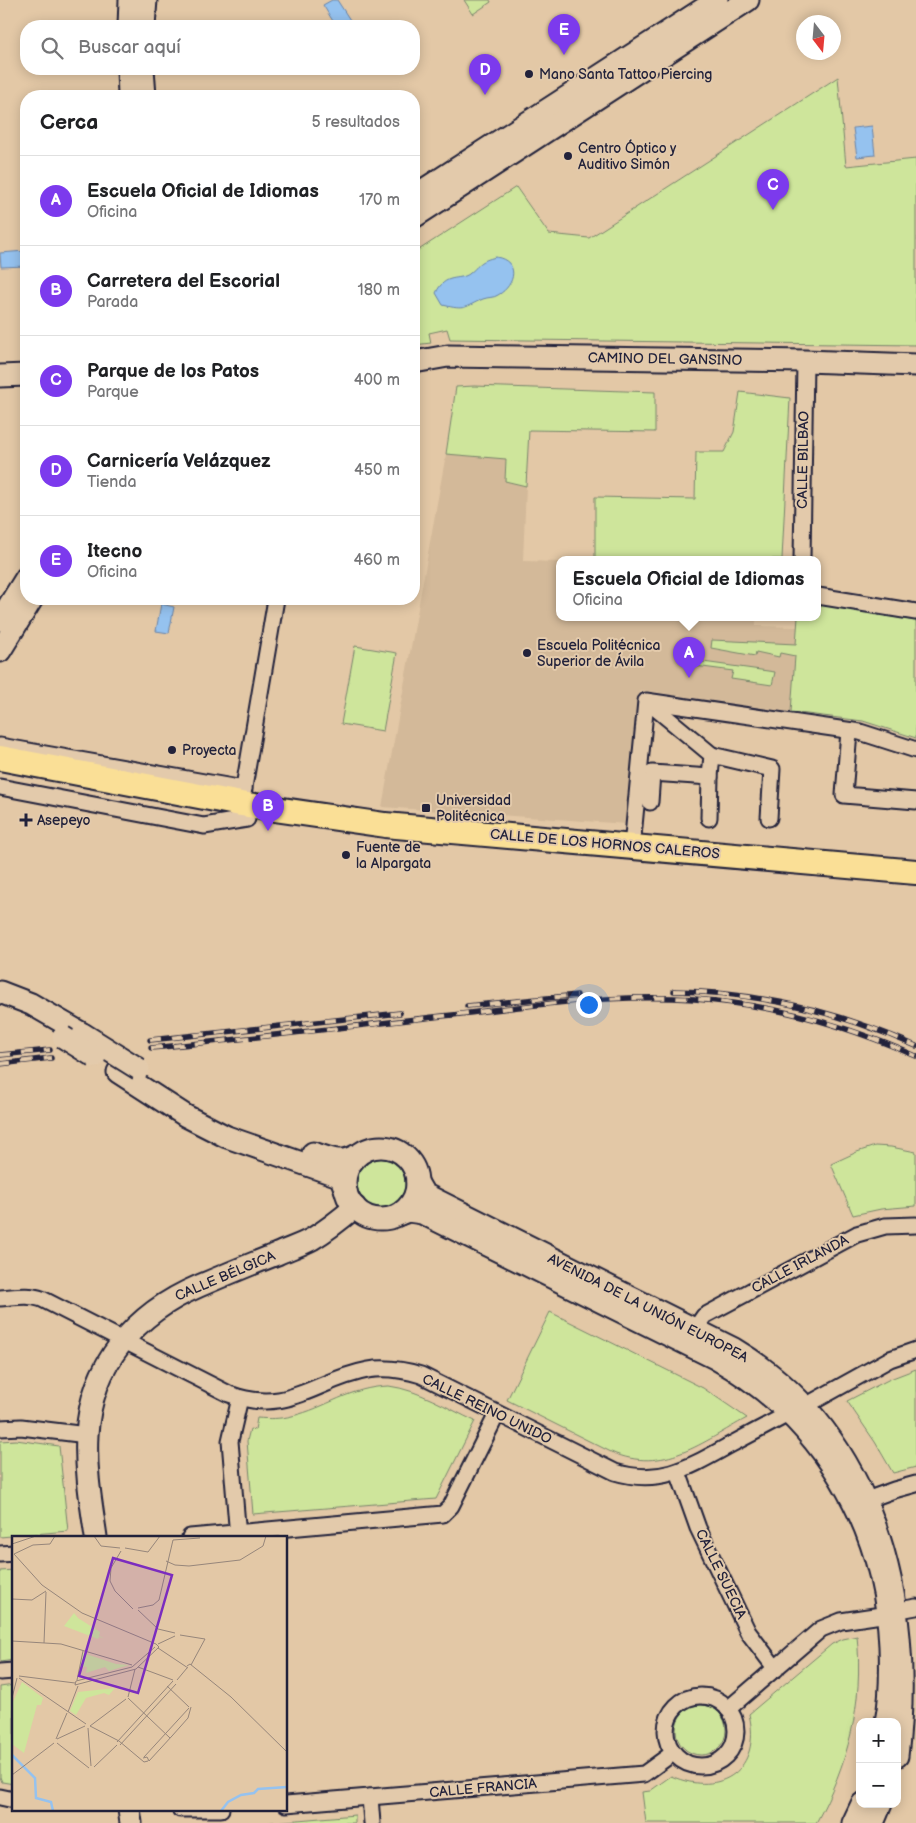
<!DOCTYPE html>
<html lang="es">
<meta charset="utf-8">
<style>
body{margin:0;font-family:"Balsamiq Sans",sans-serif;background:#f2f2f2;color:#202124}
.controls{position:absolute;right:15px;bottom:15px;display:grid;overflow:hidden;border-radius:10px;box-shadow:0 2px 12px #0003}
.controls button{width:45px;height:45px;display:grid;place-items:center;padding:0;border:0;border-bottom:1px solid #e0e0e0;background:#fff;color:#202124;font:25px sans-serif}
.compass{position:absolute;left:796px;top:15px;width:45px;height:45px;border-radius:50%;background:#fff;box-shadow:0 2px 12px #0003;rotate:164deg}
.you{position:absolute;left:588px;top:1004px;width:18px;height:18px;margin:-12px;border:4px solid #fff;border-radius:50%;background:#1a73e8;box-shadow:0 0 0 8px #1a73e833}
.badge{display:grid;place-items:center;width:32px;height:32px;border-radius:50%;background:#7c3aed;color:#fff;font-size:16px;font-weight:700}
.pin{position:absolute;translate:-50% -41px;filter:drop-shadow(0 1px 2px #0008)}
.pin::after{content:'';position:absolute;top:26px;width:18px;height:15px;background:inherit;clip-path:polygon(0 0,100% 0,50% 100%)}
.popup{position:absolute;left:556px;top:556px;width:265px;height:65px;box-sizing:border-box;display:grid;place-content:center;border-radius:10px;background:#fff;filter:drop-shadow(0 1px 4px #0005);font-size:16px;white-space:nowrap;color:#757577}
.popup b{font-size:19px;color:#202124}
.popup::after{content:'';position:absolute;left:50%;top:100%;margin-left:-10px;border:10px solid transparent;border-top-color:#fff}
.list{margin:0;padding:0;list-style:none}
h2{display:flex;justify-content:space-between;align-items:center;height:65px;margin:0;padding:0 20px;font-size:21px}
h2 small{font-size:16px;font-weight:400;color:#757577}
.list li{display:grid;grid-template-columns:32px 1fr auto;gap:15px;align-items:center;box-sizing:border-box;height:90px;padding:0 20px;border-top:1px solid #e0e0e0}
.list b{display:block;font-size:19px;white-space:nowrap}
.list p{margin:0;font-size:16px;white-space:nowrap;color:#757577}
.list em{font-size:16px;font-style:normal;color:#757577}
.icon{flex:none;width:28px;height:28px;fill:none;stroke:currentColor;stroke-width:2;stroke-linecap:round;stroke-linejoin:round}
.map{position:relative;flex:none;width:916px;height:1823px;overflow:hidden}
.search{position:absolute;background:#fff;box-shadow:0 2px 12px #0003;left:20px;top:20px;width:400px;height:55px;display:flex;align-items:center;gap:12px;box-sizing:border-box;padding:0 18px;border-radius:20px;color:#757577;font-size:19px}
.panel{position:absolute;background:#fff;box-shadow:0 2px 12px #0003;left:20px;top:90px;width:400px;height:515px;border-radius:20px}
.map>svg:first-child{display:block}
.built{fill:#d3b999}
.green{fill:#cee59b;stroke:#78846b}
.water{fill:#95c2ef;stroke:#6782a7}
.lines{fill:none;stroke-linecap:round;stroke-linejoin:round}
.street-casing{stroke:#22223b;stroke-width:19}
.secondary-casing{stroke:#22223b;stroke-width:25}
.primary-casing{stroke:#22223b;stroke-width:28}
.street{stroke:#e3caab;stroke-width:15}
.secondary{stroke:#e3caab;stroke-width:21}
.primary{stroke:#fadf96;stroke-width:24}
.rail-casing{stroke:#22223b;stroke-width:5.5}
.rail{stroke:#e3caab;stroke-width:4;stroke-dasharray:11;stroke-linecap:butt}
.secondary-bridge-casing{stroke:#22223b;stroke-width:25;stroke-linecap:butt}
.secondary-bridge{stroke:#e3caab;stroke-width:21}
.poi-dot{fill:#22223b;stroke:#e3caab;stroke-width:2}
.labels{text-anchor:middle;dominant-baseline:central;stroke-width:4;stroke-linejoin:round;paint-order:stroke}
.poi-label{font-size:14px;fill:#22223b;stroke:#e3caab;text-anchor:start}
.street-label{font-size:14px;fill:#22223b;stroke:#e3caab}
.inset-river{fill:none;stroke:#95c2ef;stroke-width:2.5}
.inset-road{fill:none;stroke:#96867b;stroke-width:1}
.view{fill:#7b2cbf;fill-opacity:0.15;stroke:#7b2cbf;stroke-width:2.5}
.inset-edge{fill:none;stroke:#22223b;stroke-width:2.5}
</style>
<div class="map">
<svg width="916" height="1823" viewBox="0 0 916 1823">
<rect width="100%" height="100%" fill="#e3c8a6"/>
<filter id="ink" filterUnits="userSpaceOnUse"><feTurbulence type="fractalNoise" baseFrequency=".02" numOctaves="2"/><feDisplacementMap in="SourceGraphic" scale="10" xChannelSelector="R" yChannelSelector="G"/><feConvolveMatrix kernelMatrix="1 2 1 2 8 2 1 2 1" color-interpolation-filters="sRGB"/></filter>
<g filter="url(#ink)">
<polygon class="built" points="446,454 506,459 505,481 526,486 523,561 560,562 560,617 756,617 756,626 800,627 791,712 640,690 627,824 382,807"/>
<g class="green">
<polygon points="464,0 490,0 491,2 473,14"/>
<polygon points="838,77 846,166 916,159 916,345 450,339 447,329 429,333 431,343 414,345 414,253 516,187 549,234 589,238"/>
<polygon points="474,386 655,392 655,432 529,430 526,486 505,481 506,459 446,454 456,387"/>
<polygon points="740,392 790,398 782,559 595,559 595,497 695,499 696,452 724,452 734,432"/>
<polygon points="818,604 916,621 916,738 863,721 791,712 795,656 780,653 779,657 756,652 755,656 711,648 712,640 796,644 798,617 818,617"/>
<polygon points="355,646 397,653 383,731 341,724"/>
<polygon points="696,661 775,672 772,685 731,679 733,671 695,666"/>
<polygon points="875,1146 891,1147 916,1152 916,1206 881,1209 853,1215 831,1164 857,1152"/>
<circle cx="381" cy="1183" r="25"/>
<path d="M550 1312 703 1388 747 1418C702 1442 664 1475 611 1452L507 1400Z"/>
<polygon points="916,1369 916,1467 893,1473 875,1442 847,1401 890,1379"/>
<path d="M389 1386C419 1390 447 1408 475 1421L436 1499 253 1514 247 1441 250 1429 255 1430 257 1418C269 1419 280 1419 292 1416 327 1408 349 1387 389 1386Z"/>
<polygon points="16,1440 59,1446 68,1531 0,1537 0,1441"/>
<polygon points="14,1570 14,1660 0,1662 0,1571"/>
<path d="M857 1636C864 1704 848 1764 816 1823H646L642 1792 650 1791 671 1776C722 1798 762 1769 749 1714L832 1644 843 1639Z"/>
<polygon points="14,1685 14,1784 2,1782 0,1777 0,1687"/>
<circle cx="701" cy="1730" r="25"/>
<polygon points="355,1815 355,1823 263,1823"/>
</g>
<g class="water">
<polygon points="332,0 337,0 350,20 340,26 336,26 323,5"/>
<polygon points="872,126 875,155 857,157 853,128"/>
<polygon points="25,251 26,266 1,267 0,253"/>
<path d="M496 257C520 261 516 285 498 295 494 298 488 297 483 299 464 307 466 311 443 305L436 293C445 273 459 281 469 274 481 264 479 261 496 257Z"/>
<polygon points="161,604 174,607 169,633 156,631"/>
</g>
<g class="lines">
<defs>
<g id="street">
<polyline points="802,559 805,361"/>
<polyline points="818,596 916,612"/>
<polyline points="648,702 712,755 710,777 709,818"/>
<polyline points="849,731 844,795 916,801"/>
<polyline points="0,746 244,789"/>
<polyline points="712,755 772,769 769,818"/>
<polyline points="0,787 204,826 247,819"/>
<polyline points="242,799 276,599"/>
<polyline points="650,802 652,773 710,777"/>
<polyline points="632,847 646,701 860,732 916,750"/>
<path d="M0 1298C14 1297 29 1294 42 1299L229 1394C289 1416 314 1380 368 1370 386 1367 404 1370 421 1375L615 1472C660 1486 690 1467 728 1446 749 1435 769 1424 790 1413"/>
<polyline points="695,1329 704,1316 857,1234 885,1226 916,1225"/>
<polyline points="807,1405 890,1359 916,1350"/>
<polyline points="0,1428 21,1427 87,1435"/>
<polyline points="678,1472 698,1528 748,1632 776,1669"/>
<polyline points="872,1498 894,1490 916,1484"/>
<polyline points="190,1537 443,1514 451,1506 497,1414"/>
<polyline points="238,1537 230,1441 240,1398"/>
<polyline points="0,1554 14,1553"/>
<polyline points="905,1609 916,1607"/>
<polyline points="0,1672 14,1671"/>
<circle cx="701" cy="1731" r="35"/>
<polyline points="728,1709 821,1629 841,1621 888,1614"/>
<polyline points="0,1797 14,1800"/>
<polyline points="370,1797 372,1823"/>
<polyline points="286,1804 644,1774 673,1753"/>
<polyline points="180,1809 221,1809"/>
</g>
<g id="secondary">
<polyline points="129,26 130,0"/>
<polyline points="144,26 146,0"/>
<polyline points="128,69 129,96"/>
<polyline points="143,69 145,96"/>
<polyline points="414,196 717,0"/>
<polyline points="414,217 748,0"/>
<polyline points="414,362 448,356 805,361 916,365"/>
<polyline points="0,376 26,375"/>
<polyline points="0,620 26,578"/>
<polyline points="0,651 32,599"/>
<polyline points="0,992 31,1004 83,1034"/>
<polyline points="118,1072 186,1116 227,1137 336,1175 341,1178 346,1191"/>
<circle cx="381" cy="1183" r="36"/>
<path d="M313 1153C330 1158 340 1165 357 1155"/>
<path d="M417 1182 424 1194 734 1349C873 1432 916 1599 897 1756"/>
<path d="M400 1214 408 1211 422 1213 715 1358C821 1417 885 1525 890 1646 891 1671 891 1697 886 1722"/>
<path d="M96 1537C91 1503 85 1469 87 1435 91 1363 136 1313 199 1286 225 1275 251 1264 277 1254 288 1249 301 1245 312 1239 327 1230 341 1219 355 1207"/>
<polyline points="129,1809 131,1823"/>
<polyline points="853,1823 862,1804"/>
<polyline points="873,1823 881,1804"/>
</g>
<polyline id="primary" points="0,758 241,804 385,825 916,872"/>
</defs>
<use href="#street" class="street-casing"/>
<use href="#secondary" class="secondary-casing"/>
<use href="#primary" class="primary-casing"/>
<use href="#street" class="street"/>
<use href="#secondary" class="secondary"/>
<use href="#primary" class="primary"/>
<defs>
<g id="rail">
<path d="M674 991C757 992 840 1012 916 1046"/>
<polyline points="467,1006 577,995"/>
<polyline points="150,1040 400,1013"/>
<path d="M151 1048C245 1039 339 1028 434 1017 532 1006 634 989 733 1003 797 1011 857 1030 916 1056"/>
<polyline points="0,1055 50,1050"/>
<polyline points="0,1064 51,1058"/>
</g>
</defs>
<use href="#rail" class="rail-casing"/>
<use href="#rail" class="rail"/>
<defs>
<g id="secondary-bridge">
<polyline points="83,1034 139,1069"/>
<polyline points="63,1037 95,1057"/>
</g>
</defs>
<use href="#secondary-bridge" class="secondary-bridge-casing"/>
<use href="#secondary-bridge" class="secondary-bridge"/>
</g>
</g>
<g class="poi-dot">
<circle cx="529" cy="74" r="5"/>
<circle cx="568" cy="156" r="5"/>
<circle cx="527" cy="653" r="5"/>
<circle cx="172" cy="750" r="5"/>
<rect x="421" y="803" width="10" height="10" rx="2.5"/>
<path d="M23.5 812.5h5v5h5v5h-5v5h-5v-5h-5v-5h5z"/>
<circle cx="346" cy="855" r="5"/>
</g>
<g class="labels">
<g class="poi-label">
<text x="539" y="74">Mano Santa Tattoo Piercing</text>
<text x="578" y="148">Centro Óptico y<tspan x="578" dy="16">Auditivo Simón</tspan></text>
<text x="537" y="645">Escuela Politécnica<tspan x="537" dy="16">Superior de Ávila</tspan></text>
<text x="182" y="750">Proyecta</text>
<text x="436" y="800">Universidad<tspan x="436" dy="16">Politécnica</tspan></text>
<text x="37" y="820">Asepeyo</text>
<text x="356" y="847">Fuente de<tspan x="356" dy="16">la Alpargata</tspan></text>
</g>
<g class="street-label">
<text transform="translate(665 359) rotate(1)">CAMINO DEL GANSINO</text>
<text transform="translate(803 460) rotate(-89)">CALLE BILBAO</text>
<text transform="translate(605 844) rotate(5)">CALLE DE LOS HORNOS CALEROS</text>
<text transform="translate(800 1264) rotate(-28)">CALLE IRLANDA</text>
<text transform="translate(225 1276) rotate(-23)">CALLE BÉLGICA</text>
<text transform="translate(648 1308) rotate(27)">AVENIDA DE LA UNIÓN EUROPEA</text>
<text transform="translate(487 1409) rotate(26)">CALLE REINO UNIDO</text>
<text transform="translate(721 1574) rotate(64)">CALLE SUECIA</text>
<text transform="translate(483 1788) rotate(-5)">CALLE FRANCIA</text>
</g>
</g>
<g transform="translate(12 1536)">
<rect width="275" height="275" fill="#e3c8a6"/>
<path d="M62 77 66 82 88 96 87 100 92 102 87 101 86 103 52 90ZM71 117 104 128 117 129 97 135 93 131 74 137 75 131 69 130ZM10 146 31 162 29 169H25L12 217 0 208V168ZM103 152 97 159 92 157 74 162 64 179 58 175 66 156Z" fill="#cee59b"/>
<path class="inset-river" d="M0 219 23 242 24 262 39 266 41 275M209 275 216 266 229 259 242 257 246 253 275 251"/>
<path class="inset-road" d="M82 0 89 10 108 12M0 8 24 0M113 12 136 16 148 0M109 15 99 32 98 45 103 55 121 73M2 18 21 9 38 8 43 0M2 18 30 49 70 77 144 108M154 25 163 29 177 30 228 24 251 10 254 0M0 63 20 64 34 55M126 72 141 69 147 64 161 4 188 2M126 74 146 93 163 97M168 99 193 103 179 129M0 105 49 108 120 129M32 107 34 56M146 108 163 100M143 111 120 131 64 145 63 149 124 133 147 111 144 108M146 112 176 132M175 130 178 128 219 161 275 216M126 131 161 144M7 140 63 147M7 142 74 188M65 144 71 115M165 144 175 132M155 150 177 171M116 161 123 133M0 162 5 142M116 162 158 202M56 176 66 150M78 190 107 205 132 226 136 225M78 190 114 163M76 192 79 230M44 203 55 177M45 203 73 190M105 206 161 145M45 207 77 232M108 209 164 148M132 221 177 172M131 222 135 221 137 225 160 200 176 182 179 171M82 231 105 209M0 239 42 207"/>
<path class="view" d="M101 22 160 39 126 157 67 140Z"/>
<rect width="275" height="275" class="inset-edge"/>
</g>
</svg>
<div class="controls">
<button>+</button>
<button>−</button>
</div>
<svg class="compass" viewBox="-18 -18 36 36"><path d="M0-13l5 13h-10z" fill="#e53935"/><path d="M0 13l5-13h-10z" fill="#757577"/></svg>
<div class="you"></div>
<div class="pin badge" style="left:689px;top:678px">A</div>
<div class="popup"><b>Escuela Oficial de Idiomas</b>Oficina</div>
<div class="pin badge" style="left:268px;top:831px">B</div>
<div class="pin badge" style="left:773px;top:210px">C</div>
<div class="pin badge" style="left:485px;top:95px">D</div>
<div class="pin badge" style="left:564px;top:55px">E</div>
<div class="search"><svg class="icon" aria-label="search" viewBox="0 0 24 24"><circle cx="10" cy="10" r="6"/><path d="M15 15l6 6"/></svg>Buscar aquí</div>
<section class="panel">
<h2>Cerca<small>5 resultados</small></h2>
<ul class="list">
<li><span class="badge">A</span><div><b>Escuela Oficial de Idiomas</b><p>Oficina</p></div><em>170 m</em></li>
<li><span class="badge">B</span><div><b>Carretera del Escorial</b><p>Parada</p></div><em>180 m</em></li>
<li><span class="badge">C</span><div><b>Parque de los Patos</b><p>Parque</p></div><em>400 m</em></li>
<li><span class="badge">D</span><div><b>Carnicería Velázquez</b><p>Tienda</p></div><em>450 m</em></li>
<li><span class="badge">E</span><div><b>Itecno</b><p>Oficina</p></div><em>460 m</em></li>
</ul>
</section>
</div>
